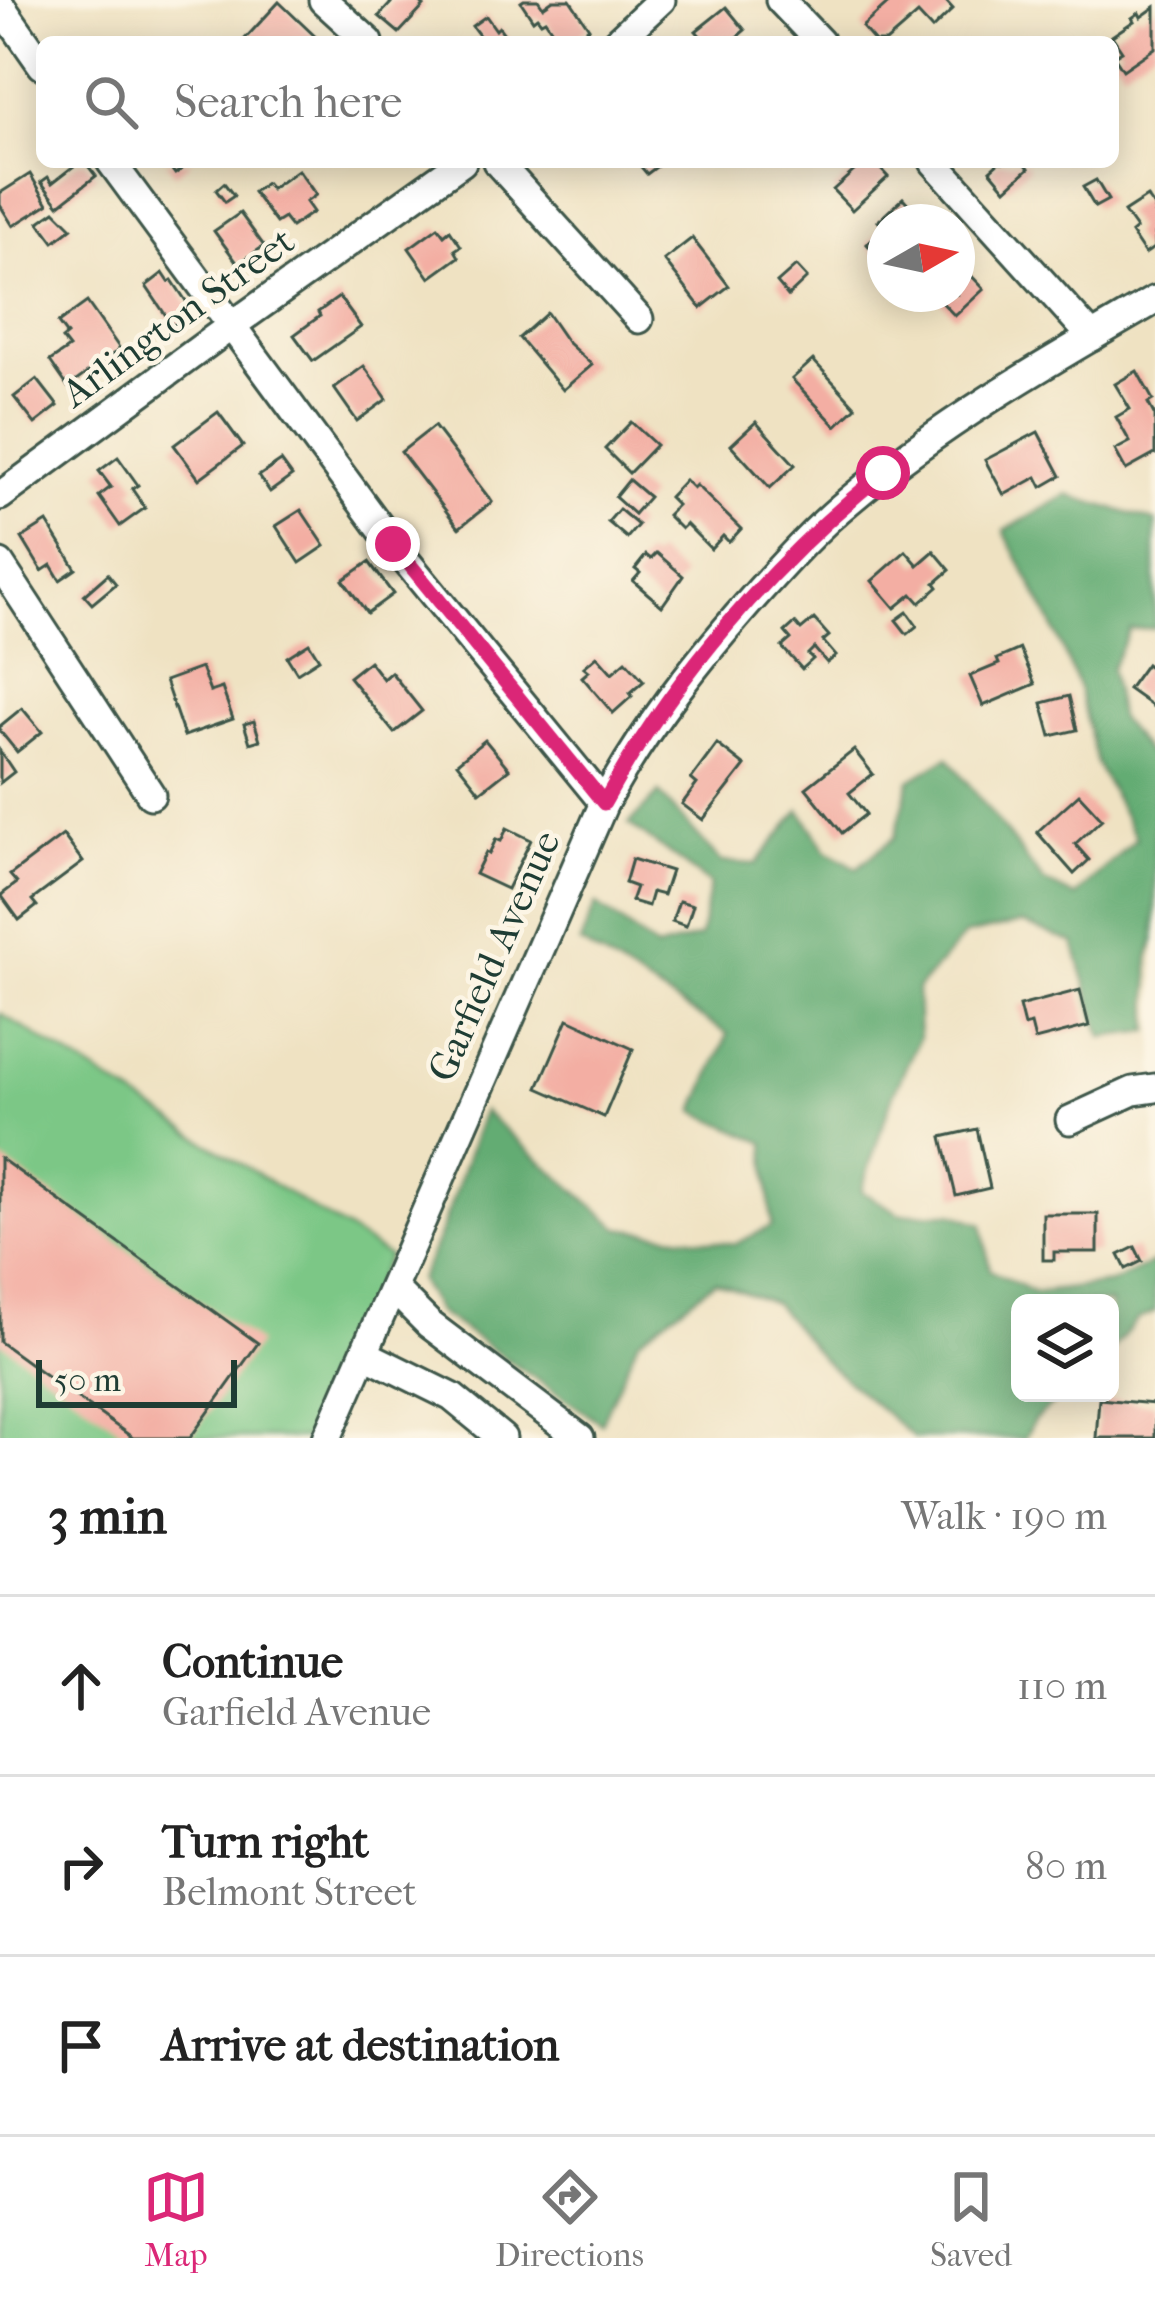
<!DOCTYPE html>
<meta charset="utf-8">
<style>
body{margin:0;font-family:"IM FELL French Canon",serif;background:#f2f2f2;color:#222}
.controls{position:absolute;right:36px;bottom:36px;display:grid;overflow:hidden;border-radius:18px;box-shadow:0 6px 30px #0003}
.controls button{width:108px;height:108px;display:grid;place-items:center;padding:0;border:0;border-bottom:3px solid #e0e0e0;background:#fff;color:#222;font:60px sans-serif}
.compass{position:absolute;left:867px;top:204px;width:108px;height:108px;border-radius:50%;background:#fff;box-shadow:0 6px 30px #0003;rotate:81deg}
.scale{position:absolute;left:36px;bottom:30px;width:201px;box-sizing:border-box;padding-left:12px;border:6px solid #1f3d34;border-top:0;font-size:33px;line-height:42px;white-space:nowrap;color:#1f3d34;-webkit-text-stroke:9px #fcf5e5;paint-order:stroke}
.stop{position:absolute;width:36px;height:36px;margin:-27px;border:9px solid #db2777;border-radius:50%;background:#fff}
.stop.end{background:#db2777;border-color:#fff;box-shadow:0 3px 12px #0008}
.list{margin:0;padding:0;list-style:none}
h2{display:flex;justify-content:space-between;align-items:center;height:156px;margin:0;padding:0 48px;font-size:51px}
h2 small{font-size:39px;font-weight:400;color:#767676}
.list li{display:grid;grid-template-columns:78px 1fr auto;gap:36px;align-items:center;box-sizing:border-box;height:180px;padding:0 48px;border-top:3px solid #e0e0e0}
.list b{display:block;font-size:45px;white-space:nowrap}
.list p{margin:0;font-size:39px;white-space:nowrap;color:#767676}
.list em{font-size:39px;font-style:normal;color:#767676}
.icon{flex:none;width:66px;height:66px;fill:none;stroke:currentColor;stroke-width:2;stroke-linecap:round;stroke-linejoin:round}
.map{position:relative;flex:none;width:1155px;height:1438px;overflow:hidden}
.search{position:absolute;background:#fff;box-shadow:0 6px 30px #0003;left:36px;right:36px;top:36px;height:132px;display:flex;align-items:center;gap:30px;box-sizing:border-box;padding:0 42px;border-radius:18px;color:#767676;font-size:45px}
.sheet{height:696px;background:#fff}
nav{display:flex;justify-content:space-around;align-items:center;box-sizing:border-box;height:168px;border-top:3px solid #e0e0e0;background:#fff;font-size:33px;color:#767676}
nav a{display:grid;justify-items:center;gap:6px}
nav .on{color:#db2777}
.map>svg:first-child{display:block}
.green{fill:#7bc786;stroke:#4d825d;stroke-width:3}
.forest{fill:#64ac73;stroke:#427454;stroke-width:3}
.building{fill:#f3aea3}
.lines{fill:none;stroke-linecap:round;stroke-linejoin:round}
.minor-casing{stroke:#3e5649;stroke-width:33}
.minor{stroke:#fff;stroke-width:27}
.route{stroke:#db2777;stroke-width:15}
.labels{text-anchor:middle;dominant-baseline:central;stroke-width:9;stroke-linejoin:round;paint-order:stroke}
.street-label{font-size:39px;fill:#1f3d34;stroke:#fcf5e5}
</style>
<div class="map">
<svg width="1155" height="1438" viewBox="0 0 1155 1438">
<rect width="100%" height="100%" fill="#fcf5e5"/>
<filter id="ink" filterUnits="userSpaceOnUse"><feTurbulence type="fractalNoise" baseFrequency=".00833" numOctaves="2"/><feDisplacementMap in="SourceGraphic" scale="24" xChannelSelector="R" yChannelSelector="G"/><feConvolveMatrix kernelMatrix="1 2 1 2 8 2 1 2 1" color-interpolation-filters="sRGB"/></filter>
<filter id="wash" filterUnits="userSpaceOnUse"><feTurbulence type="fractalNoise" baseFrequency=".004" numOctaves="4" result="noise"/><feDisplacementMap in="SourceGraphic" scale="48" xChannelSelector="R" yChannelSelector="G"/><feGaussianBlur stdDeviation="2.7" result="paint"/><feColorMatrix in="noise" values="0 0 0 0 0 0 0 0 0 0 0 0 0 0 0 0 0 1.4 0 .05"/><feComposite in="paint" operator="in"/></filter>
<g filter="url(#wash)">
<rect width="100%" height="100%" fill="#efe2c2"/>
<polygon class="green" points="0,1013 388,1256 306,1438 0,1438"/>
<polygon class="forest" points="1067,495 1155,521 1155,628 1130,629 1111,668 1118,717 1155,763 1155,937 1149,959 1150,1031 1102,1037 1074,943 1022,923 965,935 917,989 919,1038 893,1094 861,1191 901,1214 952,1213 982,1224 990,1270 1035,1293 1111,1283 1155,1262 1155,1312 1138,1319 1110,1352 1110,1303 1020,1303 1020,1393 1066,1393 1034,1420 1025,1438 914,1438 823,1360 774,1303 715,1281 638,1340 601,1423 437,1312 419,1280 440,1235 483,1111 619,1228 735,1244 772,1226 765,1143 695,1111 728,1034 580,943 596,904 656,949 700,937 710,884 629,824 659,793 721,862 756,864 800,810 827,851 857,868 895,837 910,780 948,757 1043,881 1075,897 1136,838 1097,765 1078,686 1051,622 1004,531"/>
<g id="blocks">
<g class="building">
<polygon points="388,0 417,0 424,6 399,33 379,16 391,3"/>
<polygon points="524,0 538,0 543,7 553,0 570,0 589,28 569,42 560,42 545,20 541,22 537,17 533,20 521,2"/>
<polygon points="892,0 945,0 953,9 932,29 918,14 886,42 875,42 862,27"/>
<polygon points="279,2 321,42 242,42"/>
<polygon points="726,7 745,30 731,42 706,42 696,31"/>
<polygon points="1155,7 1155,48 1123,70 1114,56 1122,51 1112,36 1134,21 1132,18 1139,13 1141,17"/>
<polygon points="486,16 496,30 499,27 510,42 484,42 472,26"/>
<polygon points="79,162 85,162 96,176 59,205 41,182 48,177 52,183"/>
<polygon points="166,162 192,162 175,174"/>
<polygon points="637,162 657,162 659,165 647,174"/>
<polygon points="864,162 874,162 888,177 852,210 833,190"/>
<polygon points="999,162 1024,162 1029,168 1006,189 990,170"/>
<polygon points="298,170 316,195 306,202 313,212 291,227 284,218 276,223 253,192 266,183 271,189"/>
<polygon points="30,174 48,204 13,226 0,205 0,193"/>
<polygon points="1096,180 1108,200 1095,207 1083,187"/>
<polygon points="224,183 234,196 225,202 216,190"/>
<polygon points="1147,197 1155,208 1155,247 1145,254 1131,233 1136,229 1124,212"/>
<polygon points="903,198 922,219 919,222 885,222 885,254 880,259 867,244 884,228 878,221"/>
<polygon points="55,211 72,228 54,242 39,222"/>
<polygon points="240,213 264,246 238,264 214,231"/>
<polygon points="438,227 444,235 450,230 461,246 455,250 459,257 430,278 409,248"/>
<polygon points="692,238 729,286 701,308 664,260"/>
<polygon points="796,266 807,278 788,296 777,283"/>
<polygon points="964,268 984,289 955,316 934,294 957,294 957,274"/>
<polygon points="163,273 169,282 172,280 196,316 179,329 175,324 173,326 146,286"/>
<polygon points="339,297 361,327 313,361 294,335 320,316 318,312"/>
<polygon points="87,302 120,349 68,387 50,361 69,348 62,339 67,335 58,323"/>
<polygon points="547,313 567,342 592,365 563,390 519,338"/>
<polygon points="813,360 856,407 836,426 792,379"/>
<polygon points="364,366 387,399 357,421 334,388"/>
<polygon points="1137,371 1153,400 1148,403 1155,416 1155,454 1126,470 1115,450 1130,442 1116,417 1130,409 1115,384"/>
<polygon points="37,379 58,406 35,424 14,397"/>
<polygon points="218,412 243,446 199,479 174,445"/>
<polygon points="631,422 656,445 629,473 605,449"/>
<polygon points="756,422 795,465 770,488 731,445"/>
<polygon points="434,426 492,502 459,528 401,452"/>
<polygon points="1038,432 1061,476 1042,487 1037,477 1004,495 985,460"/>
<polygon points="118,457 138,485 132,489 145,508 120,526 99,496 111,487 99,471"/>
<polygon points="281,461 292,476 270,492 259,476"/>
<polygon points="629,480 649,497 634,514 615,497"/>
<polygon points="685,480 693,488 696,485 741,529 729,542 723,536 711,549 686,524 681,529 667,515 677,505 669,497"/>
<polygon points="619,509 638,525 627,538 608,522"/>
<polygon points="301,510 325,546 300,563 276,526"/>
<polygon points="47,522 76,569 60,580 51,565 42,571 22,538"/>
<polygon points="906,551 918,565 934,551 950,570 935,583 938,587 920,603 912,594 895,608 872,581"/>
<polygon points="657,553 683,576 662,606 633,581 640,573 635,569 646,555 651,559"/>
<polygon points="369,562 393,594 367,613 343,580"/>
<polygon points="108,574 116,584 92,604 84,595"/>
<polygon points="907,612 917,626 907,634 896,620"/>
<polygon points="814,619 829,636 823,641 836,656 827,663 814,648 808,654 813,659 802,669 782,647 791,639 785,632 795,623 801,630"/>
<polygon points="309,643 319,659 297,673 287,657"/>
<polygon points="1020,649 1035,684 983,706 970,676 999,664 997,659"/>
<polygon points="597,656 612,673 626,661 644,681 630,693 632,696 613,713 582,677 589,671 584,667"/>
<polygon points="369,661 383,679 391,672 422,711 394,733 349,677"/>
<polygon points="1146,664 1155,671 1155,708 1128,689"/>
<polygon points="201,668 210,692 222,688 233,719 184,736 165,681"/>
<polygon points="1069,696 1077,730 1051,736 1042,703"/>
<polygon points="22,708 42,732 17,752 0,731 0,726"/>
<polygon points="254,721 260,740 250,743 244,724"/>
<polygon points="485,740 509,769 480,792 457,763"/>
<polygon points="717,744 745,766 703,820 682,804 697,784 691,779"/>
<polygon points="854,750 873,774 849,793 866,814 842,833 806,788"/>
<polygon points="0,751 14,772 0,783"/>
<polygon points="1079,794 1102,819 1075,844 1089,860 1074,874 1037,832"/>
<polygon points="507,828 531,840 507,889 475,874 486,852 489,854 496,839 501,841"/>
<polygon points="63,835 83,862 32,900 37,906 19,920 1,895 17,883 10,875"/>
<polygon points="632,859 671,871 663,895 652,892 648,906 631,901 636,887 625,883"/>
<polygon points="679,901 693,905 686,926 672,921"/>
<polygon points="1080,990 1089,1026 1035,1040 1031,1024 1024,1026 1019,1006"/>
<polygon points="568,1019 633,1049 604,1117 538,1088"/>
<polygon points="977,1129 990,1188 956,1196 942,1137"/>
<polygon points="0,1158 258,1343 190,1438 133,1438 0,1342"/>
<polygon points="1043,1214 1098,1214 1098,1252 1054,1252 1054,1260 1043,1260"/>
<polygon points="1135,1247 1142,1261 1126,1269 1119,1255"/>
<polygon points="1099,1399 1155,1404 1155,1438 1096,1438"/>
</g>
</g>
</g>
<g filter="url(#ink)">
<use href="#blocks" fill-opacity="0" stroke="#3e5649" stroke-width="3"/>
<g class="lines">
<defs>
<g id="minor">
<polyline points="323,0 369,42"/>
<polyline points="780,0 820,42"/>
<polyline points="0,5 42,65"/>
<polyline points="616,42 661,0"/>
<polyline points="111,162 393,545 604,803"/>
<polyline points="497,162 639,319"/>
<polyline points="934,162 1092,337"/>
<polyline points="0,496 231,326 462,162"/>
<polyline points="0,564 151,795"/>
<polyline points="1070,1120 1133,1091 1155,1088"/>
<polyline points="393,1288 429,1324 580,1438"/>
<polyline points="365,1354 452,1397 502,1438"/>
<path d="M327 1438 604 803C646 725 701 656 760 590 788 559 817 527 850 500 943 422 1050 361 1155 300"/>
</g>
</defs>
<use href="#minor" class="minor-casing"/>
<use href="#minor" class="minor"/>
</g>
</g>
<g class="lines" filter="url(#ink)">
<path class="route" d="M393 544 604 803C672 678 772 563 883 473"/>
</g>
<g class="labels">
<g class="street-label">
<text transform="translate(178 317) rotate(-36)">Arlington Street</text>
<text transform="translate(494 956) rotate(-66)">Garfield Avenue</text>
</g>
</g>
</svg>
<div class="controls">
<button><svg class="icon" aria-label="layers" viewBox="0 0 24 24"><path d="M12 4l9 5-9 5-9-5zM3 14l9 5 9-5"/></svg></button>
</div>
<svg class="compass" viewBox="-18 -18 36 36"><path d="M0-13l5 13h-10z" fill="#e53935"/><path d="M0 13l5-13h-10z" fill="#767676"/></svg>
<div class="scale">50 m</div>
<div class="stop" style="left:883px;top:473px"></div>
<div class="stop end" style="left:393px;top:544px"></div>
<div class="search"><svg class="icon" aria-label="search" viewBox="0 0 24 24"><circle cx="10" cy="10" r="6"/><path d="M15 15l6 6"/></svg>Search here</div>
</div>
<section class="sheet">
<h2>3 min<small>Walk · 190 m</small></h2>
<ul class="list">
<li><svg class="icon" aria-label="ahead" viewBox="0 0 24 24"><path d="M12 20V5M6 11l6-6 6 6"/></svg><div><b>Continue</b><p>Garfield Avenue</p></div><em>110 m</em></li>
<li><svg class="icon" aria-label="right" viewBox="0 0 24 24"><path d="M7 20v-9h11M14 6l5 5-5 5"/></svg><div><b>Turn right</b><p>Belmont Street</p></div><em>80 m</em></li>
<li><svg class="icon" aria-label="arrive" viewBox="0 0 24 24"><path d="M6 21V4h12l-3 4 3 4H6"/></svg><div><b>Arrive at destination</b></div></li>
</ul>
</section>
<nav>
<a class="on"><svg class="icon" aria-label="map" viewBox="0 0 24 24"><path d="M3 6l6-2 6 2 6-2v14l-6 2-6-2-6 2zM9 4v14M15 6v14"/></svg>Map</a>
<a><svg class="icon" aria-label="directions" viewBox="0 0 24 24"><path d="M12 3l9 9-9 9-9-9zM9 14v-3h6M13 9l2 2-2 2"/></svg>Directions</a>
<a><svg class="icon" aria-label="saved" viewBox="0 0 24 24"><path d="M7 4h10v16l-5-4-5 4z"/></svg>Saved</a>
</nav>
